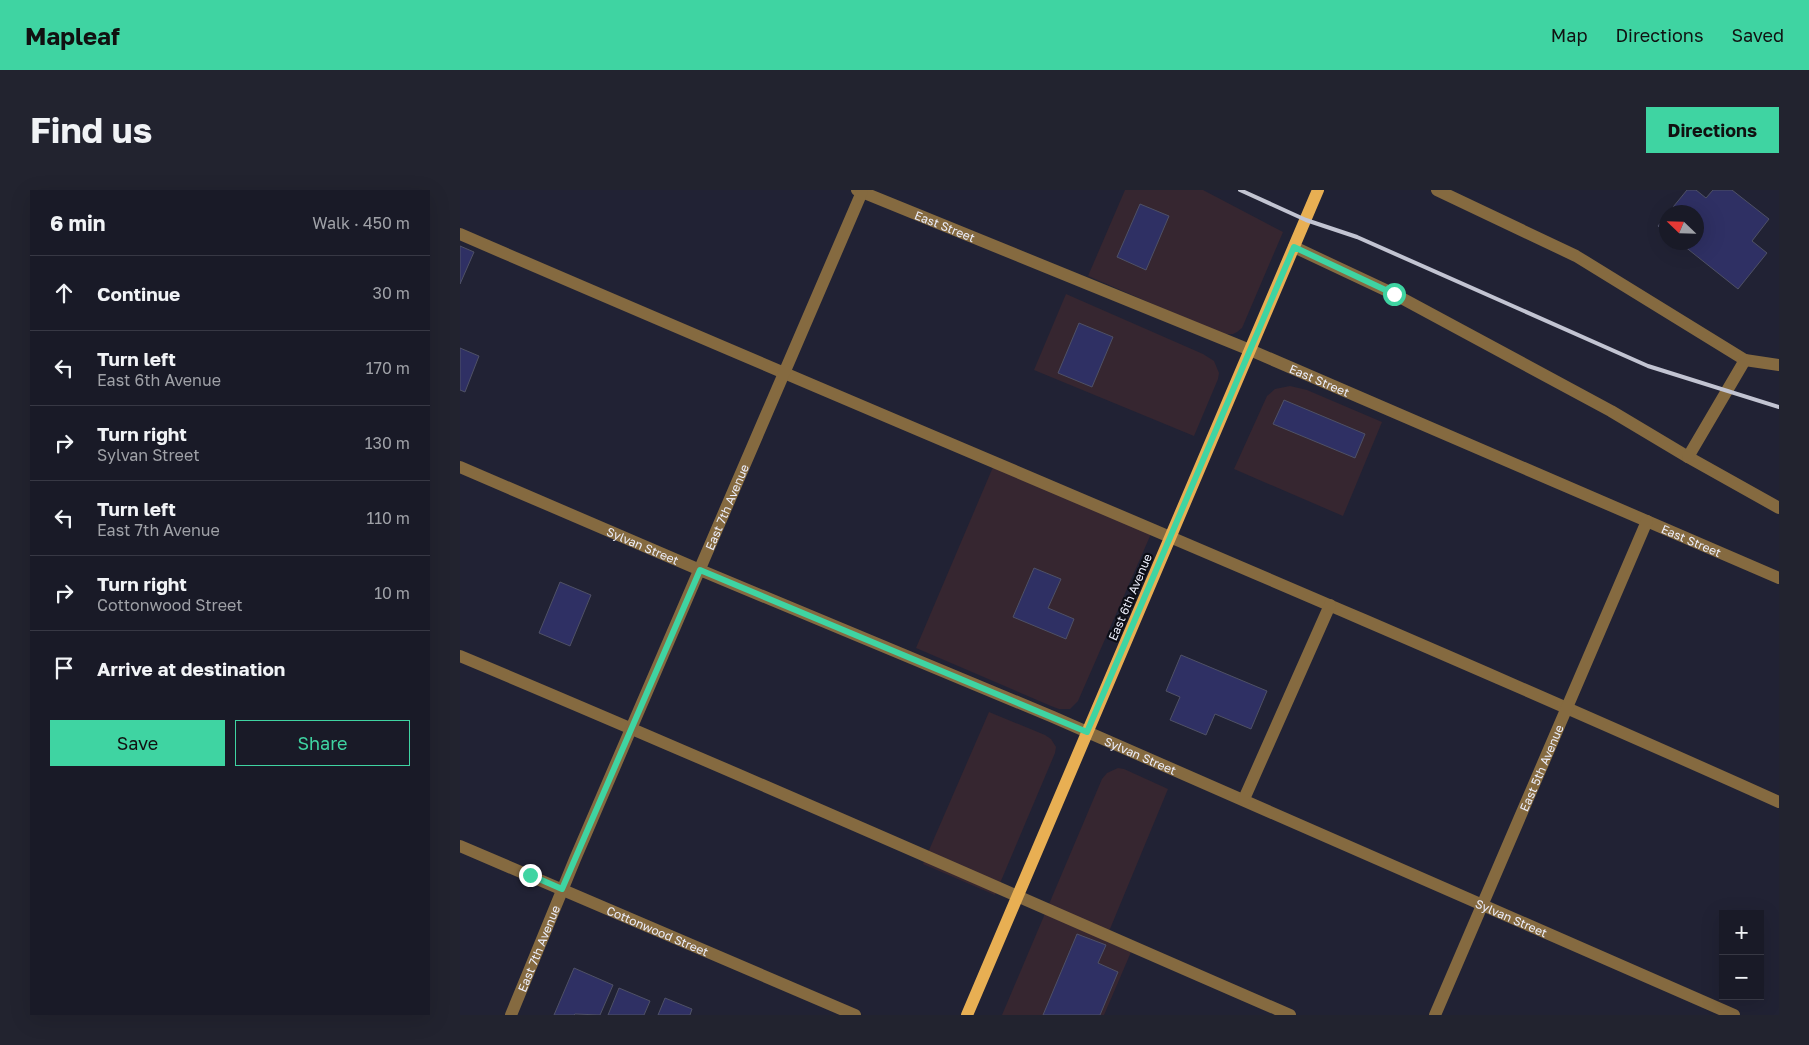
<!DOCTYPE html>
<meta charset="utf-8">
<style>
body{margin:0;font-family:"Golos Text",sans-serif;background:#22232f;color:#f1f3f6}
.controls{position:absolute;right:15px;bottom:15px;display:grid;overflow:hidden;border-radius:0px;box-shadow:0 5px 20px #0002}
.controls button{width:45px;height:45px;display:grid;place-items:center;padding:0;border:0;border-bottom:1px solid #373844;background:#191a27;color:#f1f3f6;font:25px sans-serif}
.compass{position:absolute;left:1199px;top:15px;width:45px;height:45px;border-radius:50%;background:#191a27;box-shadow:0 5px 20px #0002;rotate:293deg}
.stop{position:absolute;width:15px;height:15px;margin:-11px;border:4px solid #3fd4a2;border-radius:50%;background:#fff}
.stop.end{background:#3fd4a2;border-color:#fff;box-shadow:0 1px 5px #0008}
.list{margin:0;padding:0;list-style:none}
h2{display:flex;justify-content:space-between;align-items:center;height:65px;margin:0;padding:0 20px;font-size:21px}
h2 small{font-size:16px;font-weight:400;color:#9fa1a7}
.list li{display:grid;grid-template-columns:32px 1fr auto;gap:15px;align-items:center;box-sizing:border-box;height:75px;padding:0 20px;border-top:1px solid #373844}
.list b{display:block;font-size:19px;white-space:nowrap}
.list p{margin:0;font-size:16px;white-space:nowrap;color:#9fa1a7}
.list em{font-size:16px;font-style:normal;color:#9fa1a7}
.actions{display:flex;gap:10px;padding:15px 20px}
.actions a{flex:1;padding:11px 0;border:1px solid #3fd4a2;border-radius:0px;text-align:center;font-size:18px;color:#3fd4a2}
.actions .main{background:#3fd4a2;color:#111}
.icon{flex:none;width:28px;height:28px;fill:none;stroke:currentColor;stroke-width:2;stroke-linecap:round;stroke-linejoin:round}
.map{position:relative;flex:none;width:1319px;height:825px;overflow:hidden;border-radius:0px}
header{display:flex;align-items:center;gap:30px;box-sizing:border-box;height:70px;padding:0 25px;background:#3fd4a2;color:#111}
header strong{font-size:24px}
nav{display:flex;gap:28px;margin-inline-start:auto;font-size:18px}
.intro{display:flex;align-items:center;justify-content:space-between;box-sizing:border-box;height:120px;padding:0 30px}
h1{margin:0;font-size:35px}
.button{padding:12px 22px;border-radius:0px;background:#3fd4a2;color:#111;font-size:18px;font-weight:700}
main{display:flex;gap:30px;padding:0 30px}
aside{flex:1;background:#191a27;border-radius:0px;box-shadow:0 5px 20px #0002}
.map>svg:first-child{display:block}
.commercial{fill:#362630}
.building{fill:#2f3064;stroke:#4f5166}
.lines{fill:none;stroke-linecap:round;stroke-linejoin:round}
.minor{stroke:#856a40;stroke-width:12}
.major{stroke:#e8af53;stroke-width:12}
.rail{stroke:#c2c4d2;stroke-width:4}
.route{stroke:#3fd4a2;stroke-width:6}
.labels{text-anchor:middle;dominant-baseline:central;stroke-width:4.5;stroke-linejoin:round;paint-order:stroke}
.street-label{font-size:12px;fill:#eceefb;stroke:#0c0d15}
</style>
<header>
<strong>Mapleaf</strong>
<nav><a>Map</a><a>Directions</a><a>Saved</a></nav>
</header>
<div class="intro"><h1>Find us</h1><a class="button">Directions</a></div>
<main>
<aside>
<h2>6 min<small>Walk · 450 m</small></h2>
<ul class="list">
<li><svg class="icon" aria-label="ahead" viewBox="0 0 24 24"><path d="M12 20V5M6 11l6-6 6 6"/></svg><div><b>Continue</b></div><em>30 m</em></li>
<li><svg class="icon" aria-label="left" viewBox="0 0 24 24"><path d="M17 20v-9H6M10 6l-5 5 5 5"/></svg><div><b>Turn left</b><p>East 6th Avenue</p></div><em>170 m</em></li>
<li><svg class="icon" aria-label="right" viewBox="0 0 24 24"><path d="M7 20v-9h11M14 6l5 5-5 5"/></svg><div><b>Turn right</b><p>Sylvan Street</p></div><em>130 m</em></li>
<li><svg class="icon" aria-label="left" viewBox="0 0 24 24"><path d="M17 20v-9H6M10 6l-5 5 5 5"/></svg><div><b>Turn left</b><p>East 7th Avenue</p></div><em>110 m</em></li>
<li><svg class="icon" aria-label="right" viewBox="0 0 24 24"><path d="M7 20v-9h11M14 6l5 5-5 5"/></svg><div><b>Turn right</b><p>Cottonwood Street</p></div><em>10 m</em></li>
<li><svg class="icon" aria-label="arrive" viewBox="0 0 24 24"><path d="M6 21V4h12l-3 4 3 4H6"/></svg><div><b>Arrive at destination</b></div></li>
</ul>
<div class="actions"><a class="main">Save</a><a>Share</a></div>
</aside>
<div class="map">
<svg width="1319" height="825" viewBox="0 0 1319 825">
<rect width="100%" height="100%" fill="#212234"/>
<g class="commercial">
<polygon points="665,0 743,0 823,42 782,138 777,142 773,144 762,144 628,86"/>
<polygon points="606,104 743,164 754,171 759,183 758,189 734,246 574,180"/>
<polygon points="830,196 847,200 922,232 883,326 774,279 807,206 815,199"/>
<polygon points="536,270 694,337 618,511 610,519 599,519 591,516 456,458"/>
<polygon points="529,522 585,545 591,549 596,557 595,563 535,705 463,674"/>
<polygon points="658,578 664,579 708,599 645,751 671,762 644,825 542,825 642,589 647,583"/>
</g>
<g class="building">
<polygon points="1227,0 1236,0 1246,8 1253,0 1272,0 1309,29 1292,51 1307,63 1278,99 1219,52 1236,52 1236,22 1209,22"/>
<polygon points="680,14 709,26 686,80 657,67"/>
<polygon points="1206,26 1206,43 1198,36"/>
<polygon points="0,56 14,62 0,94"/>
<polygon points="619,133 653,147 632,197 598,183"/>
<polygon points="0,158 19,166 5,202 0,200"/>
<polygon points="824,210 905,244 895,268 813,234"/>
<polygon points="574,378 601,389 588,418 614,429 606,449 553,427"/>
<polygon points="100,392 131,405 110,456 79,443"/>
<polygon points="721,465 807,501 791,539 755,524 746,545 710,530 720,507 706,501"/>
<polygon points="617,744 646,755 638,773 658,782 640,825 583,825"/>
<polygon points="114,778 153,795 140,825 115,824 114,825 94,825"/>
<polygon points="159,798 190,811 184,825 148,825"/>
<polygon points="205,808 232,819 230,825 198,825"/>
</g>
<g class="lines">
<g class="minor">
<path id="s1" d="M397 0 790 160 1319 388"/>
<polyline points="977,0 1116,66 1285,170 1319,175"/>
<path d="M0 44C439 234 882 416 1319 612"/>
<polyline points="834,57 934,104 1151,221 1228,267 1319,318"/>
<polyline points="1228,267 1285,170"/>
<path id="s2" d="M0 277 240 380 593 527 1274 825"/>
<path d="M0 466C278 582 553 705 830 825"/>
<polyline points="784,609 870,415"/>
<path id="s3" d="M0 656 395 825"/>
<path id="s4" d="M51 825 115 669 402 2"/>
<path id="s5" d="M975 825 1187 331"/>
</g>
<polyline class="major" points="507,825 858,0"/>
<polyline class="rail" points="780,0 846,30 897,47 1188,176 1319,217"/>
</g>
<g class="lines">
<polyline class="route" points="70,685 102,699 240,380 627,542 834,57 934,104"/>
</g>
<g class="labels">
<g class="street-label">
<text stroke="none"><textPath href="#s1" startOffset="95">East Street</textPath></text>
<text stroke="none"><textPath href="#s1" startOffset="500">East Street</textPath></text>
<text stroke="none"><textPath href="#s4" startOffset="552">East 7th Avenue</textPath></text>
<text stroke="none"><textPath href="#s1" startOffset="905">East Street</textPath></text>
<text stroke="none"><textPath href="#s2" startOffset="199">Sylvan Street</textPath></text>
<text transform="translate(670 407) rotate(-67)">East 6th Avenue</text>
<text stroke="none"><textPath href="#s2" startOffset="739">Sylvan Street</textPath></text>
<text stroke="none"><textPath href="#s5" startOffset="269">East 5th Avenue</textPath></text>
<text stroke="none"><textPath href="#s2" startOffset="1144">Sylvan Street</textPath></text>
<text stroke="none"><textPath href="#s3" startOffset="215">Cottonwood Street</textPath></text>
<text stroke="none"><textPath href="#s4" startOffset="72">East 7th Avenue</textPath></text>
</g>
</g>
</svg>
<div class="controls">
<button>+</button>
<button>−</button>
</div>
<svg class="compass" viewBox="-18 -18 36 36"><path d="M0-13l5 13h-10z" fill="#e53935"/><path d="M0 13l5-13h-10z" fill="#9fa1a7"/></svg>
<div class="stop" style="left:934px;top:104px"></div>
<div class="stop end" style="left:70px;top:685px"></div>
</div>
</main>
